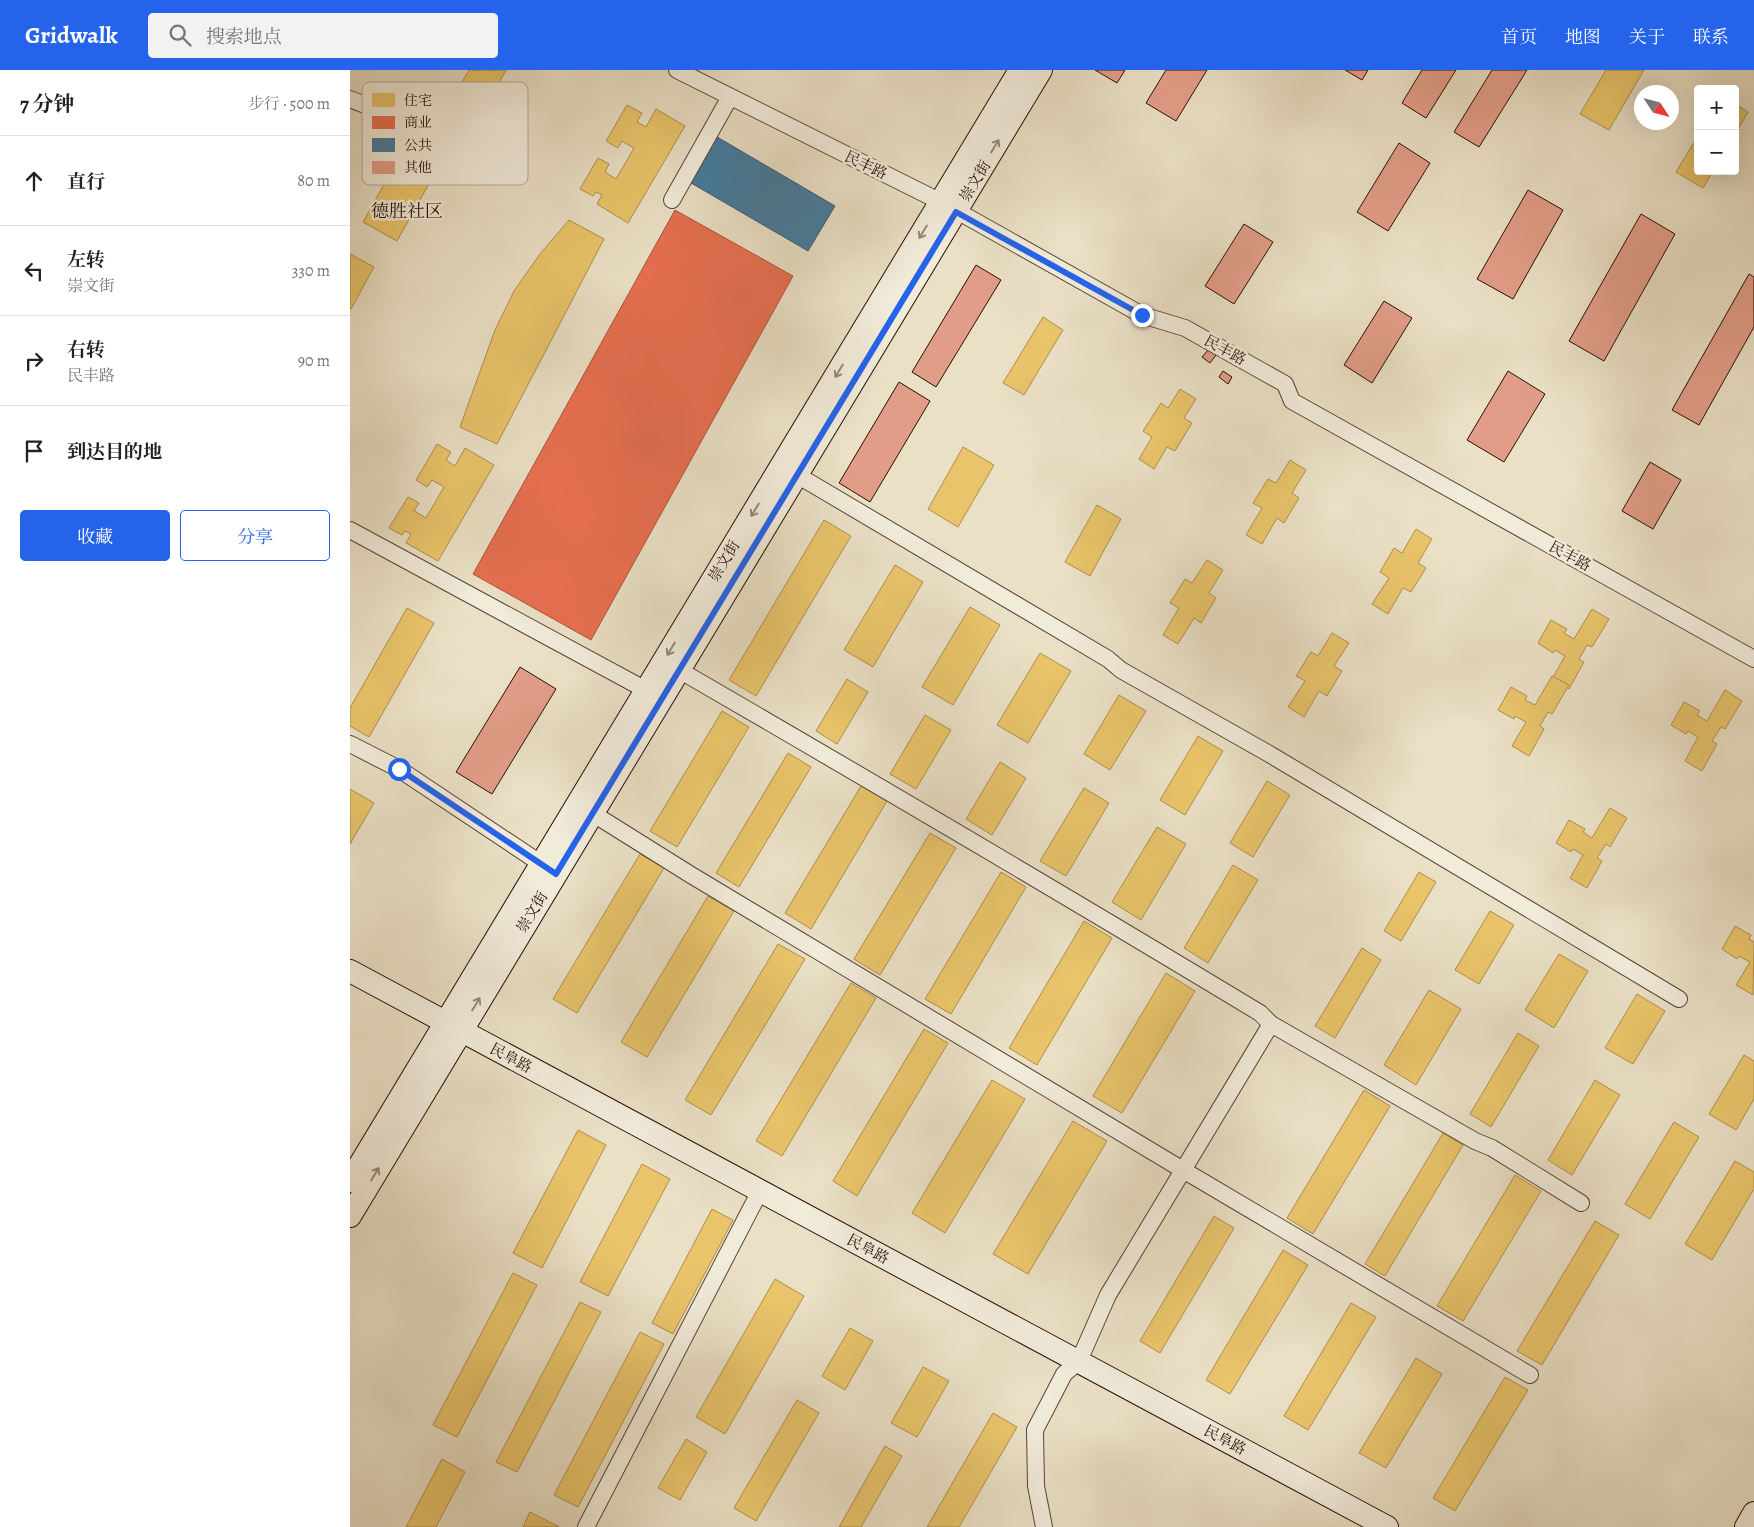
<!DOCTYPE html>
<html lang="zh">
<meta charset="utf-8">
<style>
body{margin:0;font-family:Alegreya,"Noto Serif SC",serif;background:#f2f2f2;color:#222}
.controls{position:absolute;right:15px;top:15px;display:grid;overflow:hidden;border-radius:5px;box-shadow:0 5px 20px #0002}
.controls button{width:45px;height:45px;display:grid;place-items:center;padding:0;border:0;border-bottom:1px solid #e0e0e0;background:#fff;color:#222;font:25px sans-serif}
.compass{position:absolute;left:1284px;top:15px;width:45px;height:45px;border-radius:50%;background:#fff;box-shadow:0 5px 20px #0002;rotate:126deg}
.stop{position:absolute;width:15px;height:15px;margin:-11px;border:4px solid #2563eb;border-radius:50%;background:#fff}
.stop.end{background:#2563eb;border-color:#fff;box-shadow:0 1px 5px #0008}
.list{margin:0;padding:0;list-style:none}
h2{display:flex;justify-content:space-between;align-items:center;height:65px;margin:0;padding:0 20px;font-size:21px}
h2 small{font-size:16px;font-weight:400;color:#767676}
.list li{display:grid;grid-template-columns:32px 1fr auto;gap:15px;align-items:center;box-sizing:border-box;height:90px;padding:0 20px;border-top:1px solid #e0e0e0}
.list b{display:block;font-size:19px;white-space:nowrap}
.list p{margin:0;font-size:16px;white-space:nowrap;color:#767676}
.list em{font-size:16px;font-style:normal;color:#767676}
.actions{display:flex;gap:10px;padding:15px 20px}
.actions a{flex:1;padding:11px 0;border:1px solid #2563eb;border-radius:5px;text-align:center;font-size:18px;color:#2563eb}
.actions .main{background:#2563eb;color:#fff}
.icon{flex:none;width:28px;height:28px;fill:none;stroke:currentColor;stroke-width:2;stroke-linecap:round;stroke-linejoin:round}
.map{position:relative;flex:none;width:1404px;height:1457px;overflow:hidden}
header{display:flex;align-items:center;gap:30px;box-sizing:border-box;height:70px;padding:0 25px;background:#2563eb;color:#fff}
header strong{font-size:24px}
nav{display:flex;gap:28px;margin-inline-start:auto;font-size:18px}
.search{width:350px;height:45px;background:#f2f2f2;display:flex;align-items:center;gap:12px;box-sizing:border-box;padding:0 18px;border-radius:5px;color:#767676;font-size:19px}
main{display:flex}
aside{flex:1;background:#fff}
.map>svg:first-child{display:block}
.homes{fill:#e9c46a;stroke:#af8e4b}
.shops{fill:#e76f51;stroke:#ae523a}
.public{fill:#457b9d;stroke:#3c5b6f}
.building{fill:#e29d88;stroke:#280f03}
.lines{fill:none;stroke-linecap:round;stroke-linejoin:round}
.street-casing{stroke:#584334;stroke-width:18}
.secondary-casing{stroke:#280f03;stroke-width:24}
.street{stroke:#f1ebda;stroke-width:16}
.secondary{stroke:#f1ebda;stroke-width:22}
.oneway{stroke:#978879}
.route{stroke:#2563eb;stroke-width:6}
.labels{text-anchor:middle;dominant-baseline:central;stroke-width:5;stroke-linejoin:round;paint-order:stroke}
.street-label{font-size:15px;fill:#280f03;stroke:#f1ebda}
.quarter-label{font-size:18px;fill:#280f03;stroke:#f1ebda}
.key{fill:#f1ebda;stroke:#b5a99a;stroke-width:1}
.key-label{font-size:14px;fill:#280f03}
</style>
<header>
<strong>Gridwalk</strong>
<div class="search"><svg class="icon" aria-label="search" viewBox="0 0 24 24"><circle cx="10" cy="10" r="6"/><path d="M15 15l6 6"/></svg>搜索地点</div>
<nav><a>首页</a><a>地图</a><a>关于</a><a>联系</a></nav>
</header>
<main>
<aside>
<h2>7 分钟<small>步行 · 500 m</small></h2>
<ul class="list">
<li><svg class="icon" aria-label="ahead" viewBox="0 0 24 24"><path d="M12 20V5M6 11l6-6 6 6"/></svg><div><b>直行</b></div><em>80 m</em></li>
<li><svg class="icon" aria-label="left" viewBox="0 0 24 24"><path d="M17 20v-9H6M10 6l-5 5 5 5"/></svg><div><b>左转</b><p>崇文街</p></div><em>330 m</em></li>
<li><svg class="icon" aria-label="right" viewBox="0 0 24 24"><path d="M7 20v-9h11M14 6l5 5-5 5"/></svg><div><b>右转</b><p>民丰路</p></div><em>90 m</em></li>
<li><svg class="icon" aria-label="arrive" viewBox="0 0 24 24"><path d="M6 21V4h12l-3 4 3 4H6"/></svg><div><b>到达目的地</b></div></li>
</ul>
<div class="actions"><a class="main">收藏</a><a>分享</a></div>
</aside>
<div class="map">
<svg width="1404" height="1457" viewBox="0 0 1404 1457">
<rect width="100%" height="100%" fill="#eae0c6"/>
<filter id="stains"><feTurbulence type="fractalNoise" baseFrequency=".004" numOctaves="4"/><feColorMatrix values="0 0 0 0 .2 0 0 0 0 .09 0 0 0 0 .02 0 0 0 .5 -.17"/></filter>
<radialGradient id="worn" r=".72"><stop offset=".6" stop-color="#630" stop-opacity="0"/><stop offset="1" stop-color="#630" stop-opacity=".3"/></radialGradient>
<g class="homes">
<polygon points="119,0 156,0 119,67 90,51"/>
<polygon points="1256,0 1294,0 1259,60 1230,44"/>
<polygon points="1385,34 1398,42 1385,64"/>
<polygon points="277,35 292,43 287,52 296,57 306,39 335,56 278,153 247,134 252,125 246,122 243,126 230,119 248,88 259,94 255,102 266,109 284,78 272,71 268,78 256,71"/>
<polygon points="1348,66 1348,101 1363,101 1353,118 1326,102"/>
<polygon points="56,75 90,94 47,171 13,152"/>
<polygon points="219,150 254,169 147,374 110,357 145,260 164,221 190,184"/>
<polygon points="0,184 24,197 1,239 0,239"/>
<polygon points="693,247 713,260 674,325 653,313"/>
<polygon points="830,319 846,329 834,348 842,353 825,381 817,377 804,399 789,389 802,367 793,361 811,333 818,338"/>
<polygon points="87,374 101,382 96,390 105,396 115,378 144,395 88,491 56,473 61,464 55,461 52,465 39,458 58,427 69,433 64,441 76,448 94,417 82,410 77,417 66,410"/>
<polygon points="613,377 644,395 608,457 578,439"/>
<polygon points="940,390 956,400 942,423 949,428 934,453 927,448 912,474 896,465 912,438 903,433 918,409 926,413"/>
<polygon points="747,435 771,449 740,506 715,492"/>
<polygon points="474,450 501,466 406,626 379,610"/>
<polygon points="1066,459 1082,469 1068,493 1076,498 1061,522 1053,518 1038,544 1022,534 1039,508 1030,502 1044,478 1052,483"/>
<polygon points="857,490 873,500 859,523 866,528 851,553 844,548 828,574 813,565 829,538 820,533 835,509 842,513"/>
<polygon points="545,495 573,512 523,597 494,580"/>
<polygon points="620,537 650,555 603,635 572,617"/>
<polygon points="57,538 84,553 19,667 0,656 0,638"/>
<polygon points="1242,539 1259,549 1242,577 1237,575 1229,589 1234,592 1219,619 1202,609 1215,586 1205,580 1203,583 1188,573 1201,550 1217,559 1214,563 1224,569"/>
<polygon points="982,563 999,573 984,596 992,601 977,626 969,621 954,647 938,637 955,611 946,606 961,582 968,586"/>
<polygon points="690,583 721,601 678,673 647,655"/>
<polygon points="1202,606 1219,615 1202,644 1198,642 1190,656 1194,659 1179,686 1162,676 1176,652 1165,646 1164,649 1148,640 1161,617 1177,626 1175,630 1185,635"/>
<polygon points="497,609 518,622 487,674 466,661"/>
<polygon points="1375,620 1392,631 1375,659 1371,657 1362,671 1367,674 1352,701 1335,691 1348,667 1338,661 1336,664 1321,655 1334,632 1350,641 1347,645 1357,651"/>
<polygon points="769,625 796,641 760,700 734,684"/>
<polygon points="372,641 399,657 327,777 300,761"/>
<polygon points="575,645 601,660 566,719 540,704"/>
<polygon points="848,666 873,681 835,745 810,730"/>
<polygon points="438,683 461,697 389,817 366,803"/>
<polygon points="650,692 676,708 642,765 616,749"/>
<polygon points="917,711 940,725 903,787 880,773"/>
<polygon points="511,716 537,731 461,859 435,843"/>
<polygon points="734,718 759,733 716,806 690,791"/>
<polygon points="0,719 24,733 0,774"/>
<polygon points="1260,738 1277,748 1260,777 1256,774 1247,788 1252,791 1237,818 1220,808 1233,785 1223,779 1221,782 1206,773 1219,750 1235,759 1233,762 1242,768"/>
<polygon points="807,757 836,774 791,850 762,832"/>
<polygon points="580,763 606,778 530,905 504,889"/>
<polygon points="290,784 314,798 227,943 203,929"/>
<polygon points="883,795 908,810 858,893 834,878"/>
<polygon points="651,802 676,817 601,944 575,929"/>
<polygon points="1069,802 1086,812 1051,871 1034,861"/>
<polygon points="358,826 384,841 297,987 271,972"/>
<polygon points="1140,841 1164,855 1129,914 1105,900"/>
<polygon points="734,851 762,868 687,995 659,978"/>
<polygon points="1385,856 1401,865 1399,869 1404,872 1403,925 1386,915 1400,892 1389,886 1387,889 1372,879"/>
<polygon points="428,874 455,889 361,1045 335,1030"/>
<polygon points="1012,878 1031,890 985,968 965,956"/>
<polygon points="1209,884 1238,901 1204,958 1175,940"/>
<polygon points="816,903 845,921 772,1043 743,1026"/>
<polygon points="501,913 526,928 432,1086 406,1071"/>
<polygon points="1079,920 1111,939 1066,1015 1034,995"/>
<polygon points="1287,924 1315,941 1283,994 1255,978"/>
<polygon points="574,959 598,973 507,1126 483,1111"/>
<polygon points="1168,963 1189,976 1141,1057 1120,1044"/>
<polygon points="1394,985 1404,991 1404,1029 1386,1060 1359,1044"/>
<polygon points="642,1010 675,1029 595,1163 562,1143"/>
<polygon points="1245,1010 1270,1025 1222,1105 1198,1090"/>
<polygon points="1014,1020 1040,1036 963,1164 937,1148"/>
<polygon points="723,1051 757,1071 678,1204 643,1184"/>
<polygon points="1324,1052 1349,1067 1300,1149 1275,1134"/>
<polygon points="228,1060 256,1075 192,1198 163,1183"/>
<polygon points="1093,1063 1113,1075 1035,1206 1015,1194"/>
<polygon points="1385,1091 1404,1102 1404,1119 1362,1190 1335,1174"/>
<polygon points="292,1094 320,1109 258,1226 230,1212"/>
<polygon points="1165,1105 1191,1121 1113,1251 1087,1236"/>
<polygon points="362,1139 383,1150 323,1264 302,1253"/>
<polygon points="864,1146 884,1158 810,1283 790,1271"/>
<polygon points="1245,1151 1269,1165 1192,1295 1167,1281"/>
<polygon points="933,1180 958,1195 880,1324 856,1310"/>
<polygon points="163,1203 187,1215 107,1367 83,1355"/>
<polygon points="425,1209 454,1226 375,1364 346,1347"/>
<polygon points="230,1232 251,1242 167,1402 146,1392"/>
<polygon points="1001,1233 1026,1247 958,1360 934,1346"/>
<polygon points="500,1258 523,1271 495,1320 472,1306"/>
<polygon points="290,1262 314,1274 228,1437 204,1425"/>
<polygon points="1066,1288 1092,1304 1036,1398 1009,1383"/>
<polygon points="573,1297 599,1311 567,1367 541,1353"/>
<polygon points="1155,1307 1178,1320 1105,1441 1083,1428"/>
<polygon points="447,1330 469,1343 406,1451 384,1438"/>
<polygon points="643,1343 667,1357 609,1457 577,1457"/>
<polygon points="336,1369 357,1382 330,1430 308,1418"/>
<polygon points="535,1376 552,1386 511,1457 489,1457"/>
<polygon points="92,1389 115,1402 86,1457 56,1457"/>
<polygon points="180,1442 209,1457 173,1457"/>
</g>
<polygon class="shops" points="325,140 443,206 241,570 123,504"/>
<polygon class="public" points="362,64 485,136 458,181 336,110"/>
<g class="building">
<polygon points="745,0 775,0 767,13"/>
<polygon points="816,0 857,0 826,51 796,33"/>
<polygon points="995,0 1018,0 1012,10"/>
<polygon points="1072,0 1106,0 1076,48 1052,33"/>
<polygon points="1142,0 1177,0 1129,77 1104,62"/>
<polygon points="1049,73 1080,93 1038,161 1007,142"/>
<polygon points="1178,120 1213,140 1163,229 1127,209"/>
<polygon points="1291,144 1325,164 1254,291 1219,271"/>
<polygon points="894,154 923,172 884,234 855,216"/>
<polygon points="626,195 651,210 586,317 562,302"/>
<polygon points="1399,204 1404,207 1404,257 1349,355 1322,340"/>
<polygon points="1034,231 1062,248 1022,313 994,295"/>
<polygon points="858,280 866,285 860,293 852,287"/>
<polygon points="873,301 882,307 878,314 869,307"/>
<polygon points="1158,301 1195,324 1154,392 1117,370"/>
<polygon points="549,312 580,331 520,432 489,413"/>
<polygon points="1300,392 1331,410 1303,459 1272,441"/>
<polygon points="170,597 206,619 142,724 106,702"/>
</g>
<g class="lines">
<defs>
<g id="street">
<polyline points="327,0 591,132 792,245 835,258 935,314 942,331 1404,589"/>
<polyline points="0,29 25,39"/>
<polyline points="322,130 380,27"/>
<polyline points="447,405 758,589 771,600 921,685 1329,929"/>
<polyline points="0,460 296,620"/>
<path d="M329 600C524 713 718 827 910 943L921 954 1125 1071 1142 1078 1231 1133"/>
<polyline points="0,674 49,699 199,799"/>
<polyline points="242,743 341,805 833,1100 1180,1305"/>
<polyline points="236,1457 410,1121"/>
<polyline points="694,1457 686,1416 685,1360 714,1304 729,1291 758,1225 921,954"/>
</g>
<g id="secondary">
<polyline points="0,901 1037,1457"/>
<polyline points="0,1111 670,0"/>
<polyline points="0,1146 691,0"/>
<polyline points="1396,1457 1404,1443"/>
</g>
</defs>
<use href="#street" class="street-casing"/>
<use href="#secondary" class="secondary-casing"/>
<use href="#street" class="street"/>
<use href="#secondary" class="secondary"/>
</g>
<defs><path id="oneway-shaft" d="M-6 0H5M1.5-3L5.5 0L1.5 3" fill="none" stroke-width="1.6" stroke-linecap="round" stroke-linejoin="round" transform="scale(1.25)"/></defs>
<g class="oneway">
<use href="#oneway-shaft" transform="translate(645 76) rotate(-59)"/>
<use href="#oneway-shaft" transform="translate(573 162) rotate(121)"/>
<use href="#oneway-shaft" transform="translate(489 301) rotate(121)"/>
<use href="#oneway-shaft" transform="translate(405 440) rotate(121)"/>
<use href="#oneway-shaft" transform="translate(321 579) rotate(121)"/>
<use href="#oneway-shaft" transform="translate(126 934) rotate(-59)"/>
<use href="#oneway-shaft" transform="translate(25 1104) rotate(-59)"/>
</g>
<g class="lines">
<polyline class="route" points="49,699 206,804 606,142 792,245"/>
</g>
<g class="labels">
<g class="street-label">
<text transform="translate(516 95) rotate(26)">民丰路</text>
<text transform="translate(625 111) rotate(-59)">崇文街</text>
<text transform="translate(875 280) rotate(29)">民丰路</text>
<text transform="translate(1220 486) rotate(29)">民丰路</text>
<text transform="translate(374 491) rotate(-59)">崇文街</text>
<text transform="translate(182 842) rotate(-59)">崇文街</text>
<text transform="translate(161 988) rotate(28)">民阜路</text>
<text transform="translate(518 1179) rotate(28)">民阜路</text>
<text transform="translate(875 1370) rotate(28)">民阜路</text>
</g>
<g class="quarter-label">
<text x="57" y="141">德胜社区</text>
</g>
</g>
<rect x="12" y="12" width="166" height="103" rx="8" class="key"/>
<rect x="22" y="23" width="23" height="14" fill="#e9c46a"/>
<rect x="22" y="46" width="23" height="13" fill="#e76f51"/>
<rect x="22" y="68" width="23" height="14" fill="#457b9d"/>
<rect x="22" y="91" width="23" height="13" fill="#e29d88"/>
<g class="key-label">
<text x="54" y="35">住宅</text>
<text x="54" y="57">商业</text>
<text x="54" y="80">公共</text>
<text x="54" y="102">其他</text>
</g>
<rect width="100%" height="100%" filter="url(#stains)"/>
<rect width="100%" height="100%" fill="url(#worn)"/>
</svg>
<div class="controls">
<button>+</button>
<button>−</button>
</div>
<svg class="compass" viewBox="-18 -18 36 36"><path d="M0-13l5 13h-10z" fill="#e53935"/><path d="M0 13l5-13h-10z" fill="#767676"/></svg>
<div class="stop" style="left:49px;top:699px"></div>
<div class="stop end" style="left:792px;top:245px"></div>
</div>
</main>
